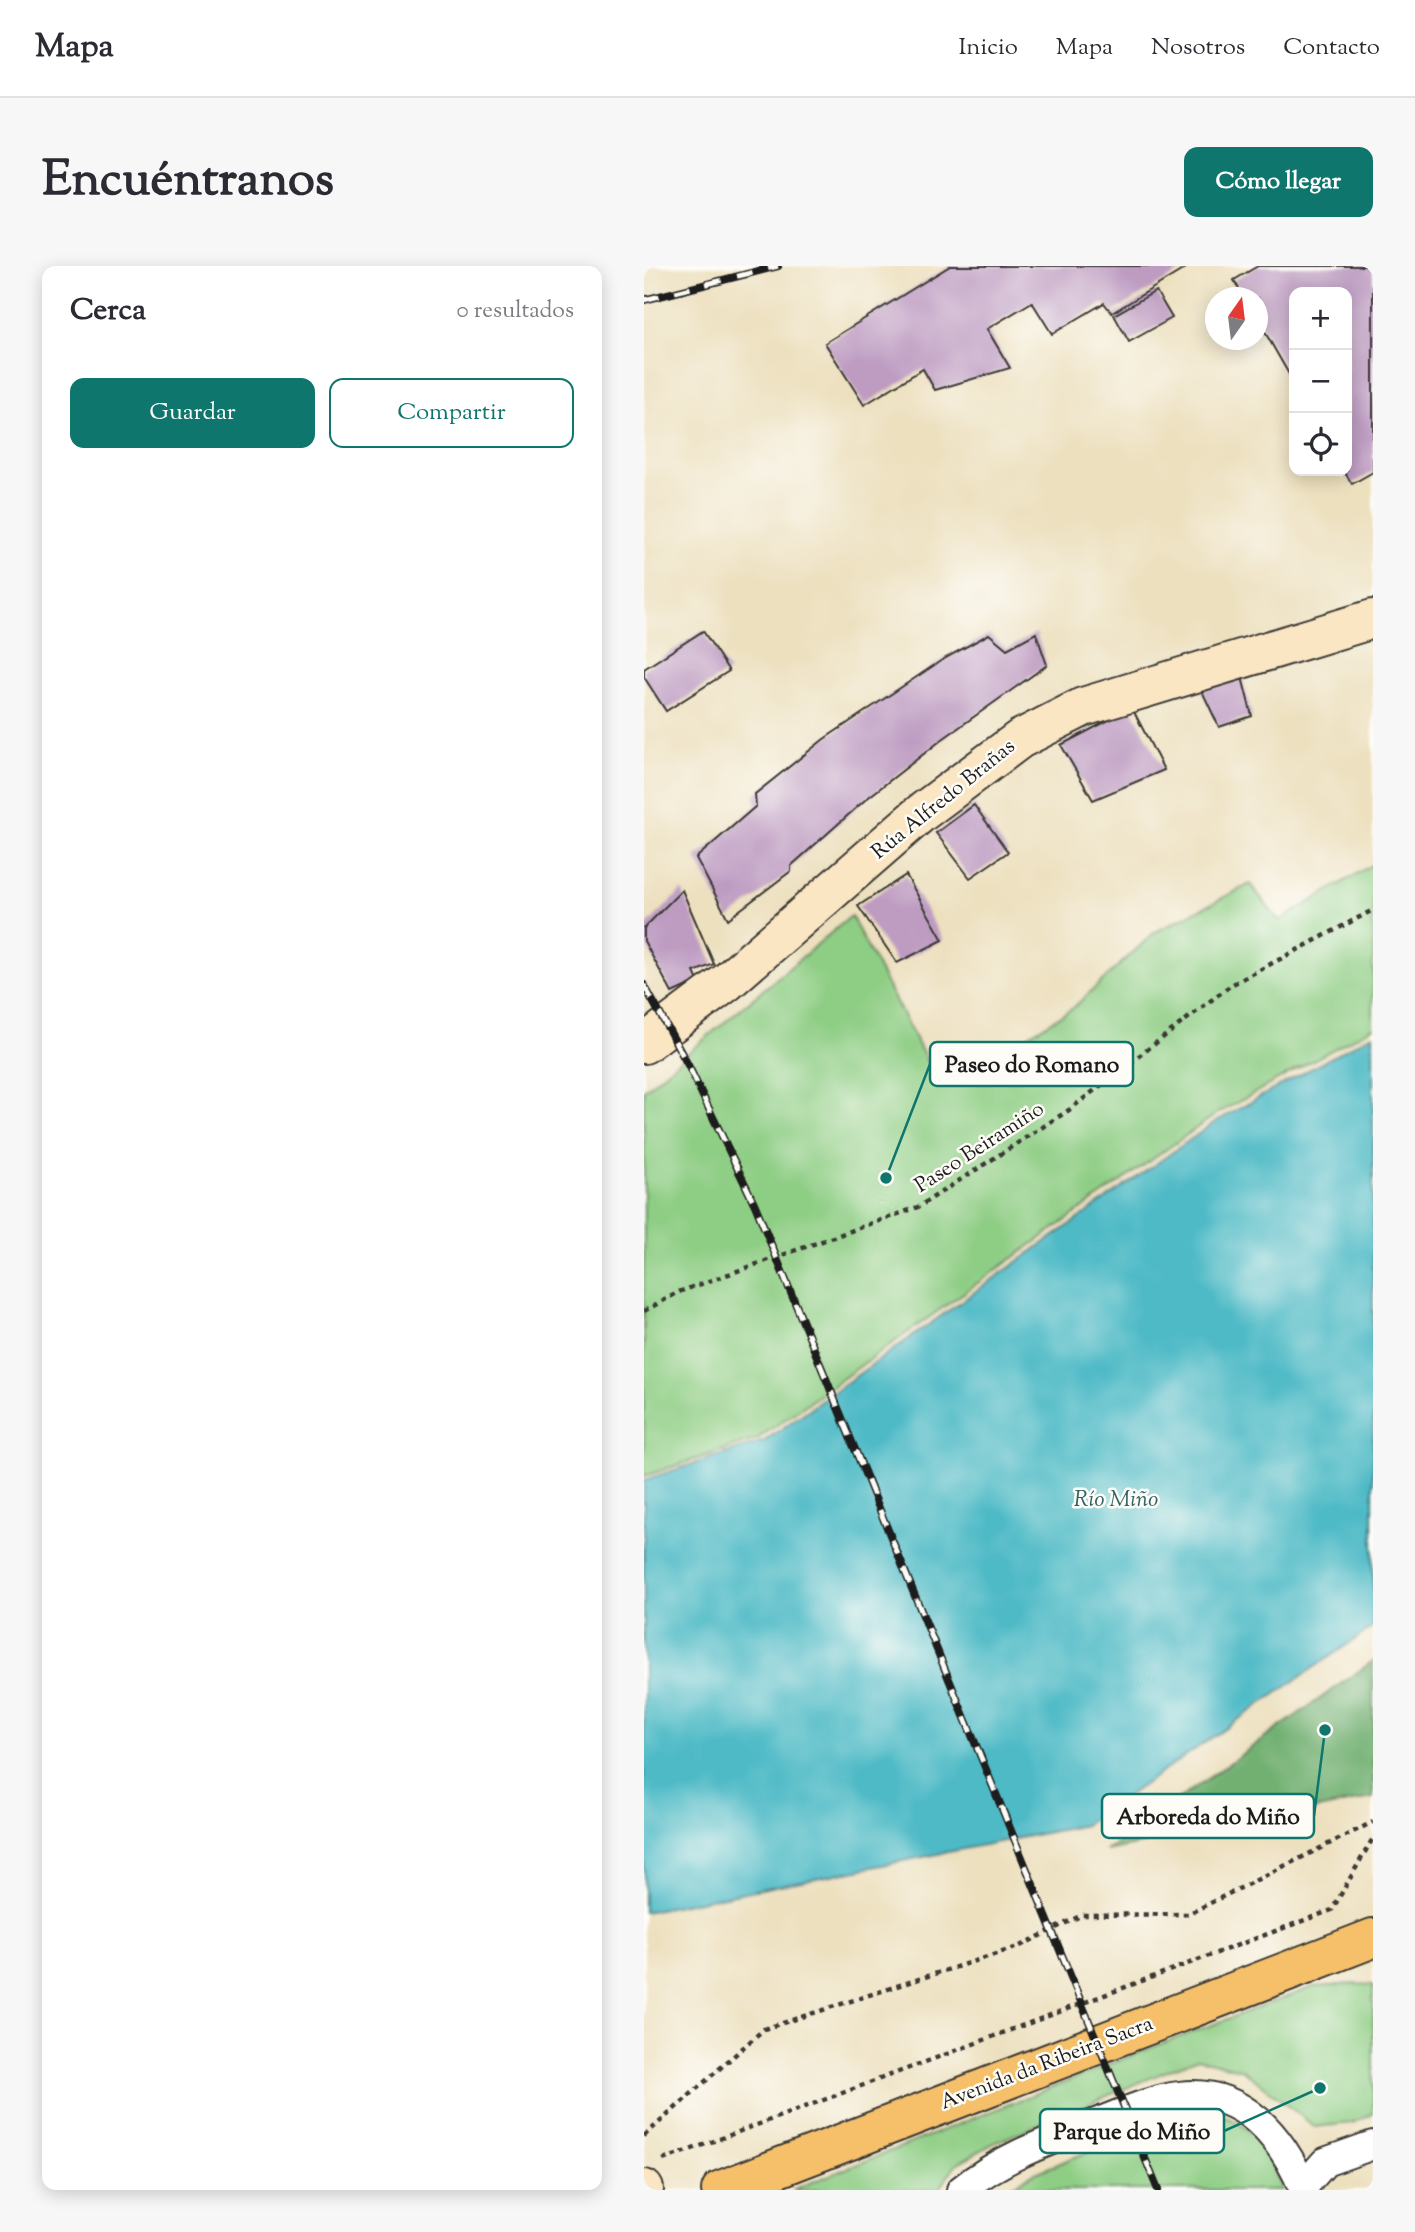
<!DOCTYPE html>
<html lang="es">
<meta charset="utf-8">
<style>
body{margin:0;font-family:"Sorts Mill Goudy",serif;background:#f7f7f7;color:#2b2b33}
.controls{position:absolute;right:21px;top:21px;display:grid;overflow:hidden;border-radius:14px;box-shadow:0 4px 18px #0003}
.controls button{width:63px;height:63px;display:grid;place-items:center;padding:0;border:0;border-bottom:2px solid #e1e1e2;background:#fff;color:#2b2b33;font:35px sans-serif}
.compass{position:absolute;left:561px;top:21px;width:63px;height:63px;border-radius:50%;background:#fff;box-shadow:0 4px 18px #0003;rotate:14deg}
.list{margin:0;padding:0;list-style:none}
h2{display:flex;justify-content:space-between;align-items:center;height:91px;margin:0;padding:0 28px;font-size:30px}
h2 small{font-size:23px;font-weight:400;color:#7c7c81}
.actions{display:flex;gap:14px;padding:21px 28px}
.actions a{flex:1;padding:16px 0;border:2px solid #0f766e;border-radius:14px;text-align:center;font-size:24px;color:#0f766e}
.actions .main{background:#0f766e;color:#fff}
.icon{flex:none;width:38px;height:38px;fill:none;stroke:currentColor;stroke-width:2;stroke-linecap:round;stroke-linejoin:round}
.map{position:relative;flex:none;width:729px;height:1924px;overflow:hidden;border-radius:14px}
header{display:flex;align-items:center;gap:42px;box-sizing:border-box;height:98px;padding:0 35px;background:#fff;border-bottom:2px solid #e1e1e2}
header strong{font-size:33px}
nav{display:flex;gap:38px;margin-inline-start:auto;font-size:24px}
.intro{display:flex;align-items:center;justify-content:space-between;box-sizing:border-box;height:168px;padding:0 42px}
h1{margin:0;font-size:49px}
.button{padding:18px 32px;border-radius:14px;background:#0f766e;color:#fff;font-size:24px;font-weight:700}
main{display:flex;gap:42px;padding:0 42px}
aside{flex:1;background:#fff;border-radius:14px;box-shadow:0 4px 18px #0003}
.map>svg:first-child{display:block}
.green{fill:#8ecd84;stroke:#557450;stroke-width:2}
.forest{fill:#72b072;stroke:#476647;stroke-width:2}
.water{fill:#4dbac6;stroke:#346b71;stroke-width:2}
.building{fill:#be9cc2}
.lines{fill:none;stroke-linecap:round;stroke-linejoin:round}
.street-casing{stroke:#3b3934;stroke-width:32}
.secondary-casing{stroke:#3b3934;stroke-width:42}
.highway-casing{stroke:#3b3934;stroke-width:42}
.path{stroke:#3b3934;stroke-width:4.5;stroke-dasharray:5 5;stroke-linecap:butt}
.street{stroke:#fff;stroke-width:28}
.secondary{stroke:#fbe6c4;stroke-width:38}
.highway{stroke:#f6c06b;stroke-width:38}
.rail-casing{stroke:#1c1c1c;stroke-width:8}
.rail{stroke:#fdfcf7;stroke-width:5;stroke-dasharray:16;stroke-linecap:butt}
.labels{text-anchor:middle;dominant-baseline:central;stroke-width:5;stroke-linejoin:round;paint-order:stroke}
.street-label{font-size:21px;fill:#1c1c1c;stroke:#fdfcf7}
.water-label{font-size:23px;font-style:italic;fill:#326368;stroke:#fdfcf7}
.leader{fill:none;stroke:#0f766e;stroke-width:2.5}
.callout-dot{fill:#0f766e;stroke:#fdfcf7;stroke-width:2.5}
.callout{fill:#fdfcf7;stroke:#0f766e;stroke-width:2.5}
.callout-label{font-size:23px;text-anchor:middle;font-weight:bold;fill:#1c1c1c}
</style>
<header>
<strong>Mapa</strong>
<nav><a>Inicio</a><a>Mapa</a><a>Nosotros</a><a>Contacto</a></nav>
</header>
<div class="intro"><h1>Encuéntranos</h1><a class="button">Cómo llegar</a></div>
<main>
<aside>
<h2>Cerca<small>0 resultados</small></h2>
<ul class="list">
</ul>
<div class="actions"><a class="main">Guardar</a><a>Compartir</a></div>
</aside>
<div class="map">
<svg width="729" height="1924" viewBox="0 0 729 1924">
<rect width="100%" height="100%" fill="#fdfcf7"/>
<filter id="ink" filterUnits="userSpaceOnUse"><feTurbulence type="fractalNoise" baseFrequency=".0143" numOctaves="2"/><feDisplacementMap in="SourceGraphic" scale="14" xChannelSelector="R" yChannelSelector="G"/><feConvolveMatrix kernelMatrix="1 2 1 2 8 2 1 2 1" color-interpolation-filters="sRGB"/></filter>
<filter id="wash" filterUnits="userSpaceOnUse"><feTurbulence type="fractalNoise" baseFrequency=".00686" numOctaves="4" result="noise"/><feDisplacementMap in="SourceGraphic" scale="28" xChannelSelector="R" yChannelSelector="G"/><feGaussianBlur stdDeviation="1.57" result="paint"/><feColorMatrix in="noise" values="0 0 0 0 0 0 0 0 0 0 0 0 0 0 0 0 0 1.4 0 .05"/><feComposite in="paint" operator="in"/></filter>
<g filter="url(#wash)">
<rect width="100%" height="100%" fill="#ede0bf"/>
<g class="green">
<polygon points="729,598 729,761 571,849 113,1173 0,1210 0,824 207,650 297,822 429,742 511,666 606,618 635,655"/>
<polygon points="709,1718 729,1719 729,1848 708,1857 671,1861 599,1804 554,1792 350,1877 312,1898 295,1924 148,1924 522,1776 669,1721"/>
<path d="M561 1842C613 1861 618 1874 638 1924H360L389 1908 542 1846Z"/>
</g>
<polygon class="forest" points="729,1395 729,1532 462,1585"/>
<polygon class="water" points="729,768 729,1361 441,1559 0,1646 0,1214 120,1175 571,856"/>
<g id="blocks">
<g class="building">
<polygon points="306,0 545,0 468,47 460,37 408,68 388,36 343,63 366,102 291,124 279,103 220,139 181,77"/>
<polygon points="614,0 729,0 729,206 708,218 700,205 703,205 703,26 650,26 650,117 614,54 614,32 600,32 590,14"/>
<polygon points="512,25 528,52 485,76 470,49"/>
<polygon points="59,365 85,405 22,445 0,411 0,403"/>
<polygon points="392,367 403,399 300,472 221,534 147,600 147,605 84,653 52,592 112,540 111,528 180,473 298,394 345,368 363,383"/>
<polygon points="598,411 608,450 575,461 557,423"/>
<polygon points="488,442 520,504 449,534 417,479"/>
<polygon points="330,539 364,586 326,612 292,567"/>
<polygon points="262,609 299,674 253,697 214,640"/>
<polygon points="38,624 70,698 50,706 54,715 28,727 0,675 0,662"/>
</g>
</g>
</g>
<g filter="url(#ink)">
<use href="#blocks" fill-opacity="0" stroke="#3b3934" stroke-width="2"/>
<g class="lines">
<defs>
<g id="street">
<polyline points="659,1921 681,1896 729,1879"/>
<path d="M317 1924C355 1893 399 1877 444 1860 474 1849 504 1834 535 1830 598 1821 639 1872 660 1924"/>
</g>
<g id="secondary">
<polyline points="0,778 83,716 277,547 376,473 439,441 729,353"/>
<polyline points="0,1923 0,1924"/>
</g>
<polyline id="highway" points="77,1924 729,1672"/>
</defs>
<use href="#street" class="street-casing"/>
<use href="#secondary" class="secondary-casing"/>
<use href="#highway" class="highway-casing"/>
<g class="path">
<polyline points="0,1045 37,1025 274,941 425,844 587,719 729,644"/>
<polyline points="0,1870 120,1763 374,1681 438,1649 544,1648 729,1556"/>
<polyline points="19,1894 688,1644 729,1572"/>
</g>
<use href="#street" class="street"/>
<use href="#secondary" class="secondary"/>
<use href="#highway" class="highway"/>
<defs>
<g id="rail">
<polyline points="0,34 134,0"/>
<polyline points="0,719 44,799 111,939 514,1924"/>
</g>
</defs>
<use href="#rail" class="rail-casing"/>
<use href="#rail" class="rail"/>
</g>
</g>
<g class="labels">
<g class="street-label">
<text transform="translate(300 534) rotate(-39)">Rúa Alfredo Brañas</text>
<text transform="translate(336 882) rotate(-33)">Paseo Beiramiño</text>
<text transform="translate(403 1798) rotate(-21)">Avenida da Ribeira Sacra</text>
</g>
<g class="water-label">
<text x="472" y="1234">Río Miño</text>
</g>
</g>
<path class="leader" d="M242 912L286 798M681 1464L670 1550M676 1822L580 1865"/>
<g class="callout-dot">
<circle cx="242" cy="912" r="7"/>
<circle cx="681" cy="1464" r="7"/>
<circle cx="676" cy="1822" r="7"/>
</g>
<g class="callout">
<rect x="286" y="776" width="203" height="44" rx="7"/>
<rect x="458" y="1528" width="212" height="44" rx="7"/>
<rect x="396" y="1843" width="184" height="44" rx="7"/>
</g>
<g class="callout-label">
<text x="388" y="806">Paseo do Romano</text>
<text x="564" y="1558">Arboreda do Miño</text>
<text x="488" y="1873">Parque do Miño</text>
</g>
</svg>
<div class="controls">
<button>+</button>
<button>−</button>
<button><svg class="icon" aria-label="locate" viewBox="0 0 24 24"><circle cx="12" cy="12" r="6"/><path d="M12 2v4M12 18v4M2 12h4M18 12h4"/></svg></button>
</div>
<svg class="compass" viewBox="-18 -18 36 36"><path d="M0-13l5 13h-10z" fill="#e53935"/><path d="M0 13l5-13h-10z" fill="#7c7c81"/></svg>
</div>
</main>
